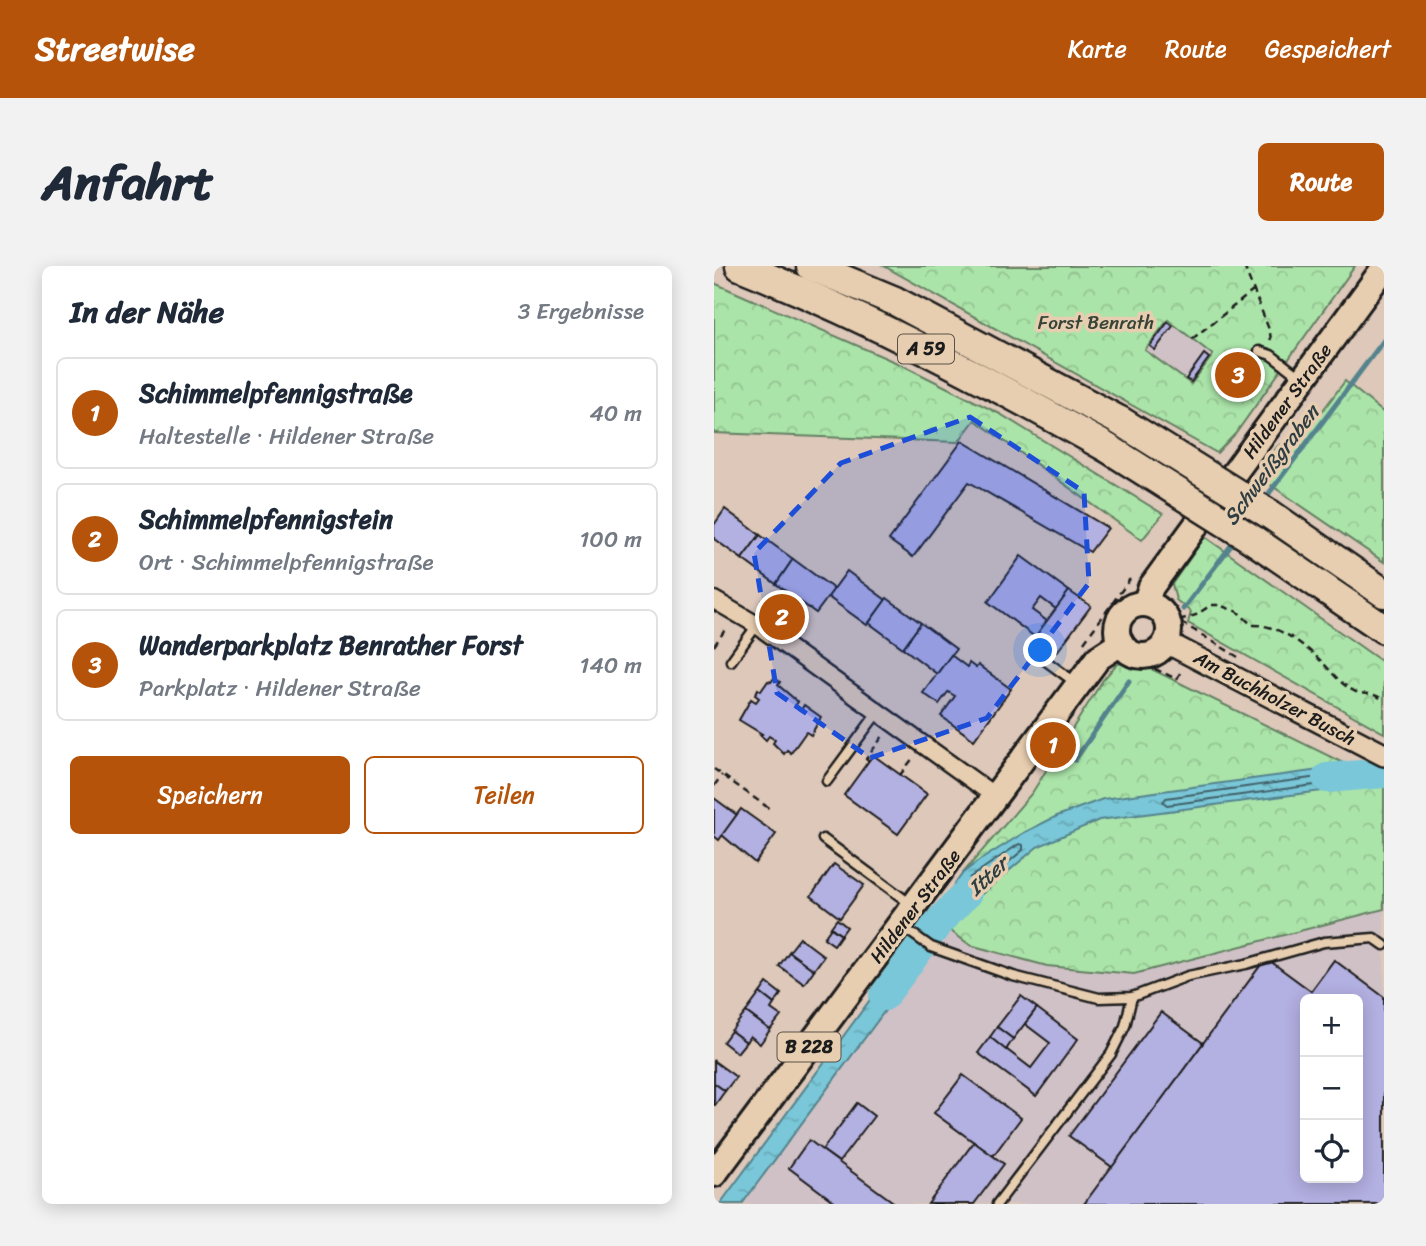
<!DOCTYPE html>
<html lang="de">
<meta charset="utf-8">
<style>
body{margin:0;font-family:Sriracha,sans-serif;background:#f2f2f3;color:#1f2937}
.controls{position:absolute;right:21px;bottom:21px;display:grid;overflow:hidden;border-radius:10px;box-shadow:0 4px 18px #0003}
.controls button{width:63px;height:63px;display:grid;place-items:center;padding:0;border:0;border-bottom:2px solid #e0e1e3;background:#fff;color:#1f2937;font:35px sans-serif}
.you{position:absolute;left:327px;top:385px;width:24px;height:24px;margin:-18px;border:5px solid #fff;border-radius:50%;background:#1a73e8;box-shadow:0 0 0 10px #1a73e833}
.badge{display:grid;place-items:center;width:46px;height:46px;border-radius:50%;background:#b45309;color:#fff;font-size:23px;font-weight:700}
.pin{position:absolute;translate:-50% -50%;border:4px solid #fff;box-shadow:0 2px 7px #0006}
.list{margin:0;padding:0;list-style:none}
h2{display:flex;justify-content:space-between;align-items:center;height:91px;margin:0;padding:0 28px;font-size:30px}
h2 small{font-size:23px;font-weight:400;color:#747a83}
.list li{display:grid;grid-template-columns:46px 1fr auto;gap:21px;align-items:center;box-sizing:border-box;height:112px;margin:0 14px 14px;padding:0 14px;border:2px solid #e0e1e3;border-radius:10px}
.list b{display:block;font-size:26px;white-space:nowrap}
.list p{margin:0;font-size:23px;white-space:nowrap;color:#747a83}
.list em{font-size:23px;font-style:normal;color:#747a83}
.actions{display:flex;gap:14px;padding:21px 28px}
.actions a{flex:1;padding:16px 0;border:2px solid #b45309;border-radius:10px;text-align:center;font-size:24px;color:#b45309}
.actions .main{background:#b45309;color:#fff}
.icon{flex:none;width:38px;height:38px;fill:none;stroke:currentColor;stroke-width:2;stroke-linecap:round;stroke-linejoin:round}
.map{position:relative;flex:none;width:670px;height:938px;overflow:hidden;border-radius:10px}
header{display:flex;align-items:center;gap:42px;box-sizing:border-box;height:98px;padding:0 35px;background:#b45309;color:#fff}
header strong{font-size:33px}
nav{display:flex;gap:38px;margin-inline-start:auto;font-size:24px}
.intro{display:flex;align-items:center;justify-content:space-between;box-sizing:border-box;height:168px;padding:0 42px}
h1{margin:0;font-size:49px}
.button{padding:18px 32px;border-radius:10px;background:#b45309;color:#fff;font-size:24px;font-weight:700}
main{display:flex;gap:42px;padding:0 42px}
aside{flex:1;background:#fff;border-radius:10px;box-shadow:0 4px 18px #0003}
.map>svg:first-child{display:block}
.built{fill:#d0c1c6;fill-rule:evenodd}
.forest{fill:url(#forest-crowns);stroke:#648062;stroke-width:2;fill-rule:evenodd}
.water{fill:url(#water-ripples);stroke:#54838d;stroke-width:2}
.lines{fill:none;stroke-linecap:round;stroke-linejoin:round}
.shore{stroke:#416067;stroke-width:2}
.stream{stroke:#54838d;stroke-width:5}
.river{stroke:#79c7d8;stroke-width:30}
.building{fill:#b3b0e2;stroke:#1c1c1c;stroke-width:2;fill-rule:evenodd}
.lane-casing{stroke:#1c1c1c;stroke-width:13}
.street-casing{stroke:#1c1c1c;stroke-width:21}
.secondary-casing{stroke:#1c1c1c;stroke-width:26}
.primary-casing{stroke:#1c1c1c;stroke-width:30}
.highway-casing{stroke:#1c1c1c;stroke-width:33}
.path{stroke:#1c1c1c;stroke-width:2.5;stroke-dasharray:7 5;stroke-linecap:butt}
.lane{stroke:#e8ceb0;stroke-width:8}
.street{stroke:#e8ceb0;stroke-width:16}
.secondary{stroke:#e8ceb0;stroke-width:21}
.primary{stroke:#e8ceb0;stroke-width:24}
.highway{stroke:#e8ceb0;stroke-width:28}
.highway-bridge-casing{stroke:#1c1c1c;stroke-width:33;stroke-linecap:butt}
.highway-bridge{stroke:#e8ceb0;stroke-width:28}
.marked{fill:#1d4ed8;fill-opacity:0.2;stroke:#1d4ed8;stroke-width:5;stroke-dasharray:14 9;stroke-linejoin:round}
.labels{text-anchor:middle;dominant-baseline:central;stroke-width:7;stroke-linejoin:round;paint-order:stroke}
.shield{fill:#e8ceb0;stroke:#595148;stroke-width:2}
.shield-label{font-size:18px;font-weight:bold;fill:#1c1c1c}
.park-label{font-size:19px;fill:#394438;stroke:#e8ceb0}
.street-label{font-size:19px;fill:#1c1c1c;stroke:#e8ceb0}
.water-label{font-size:21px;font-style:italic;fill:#2f3e42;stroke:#e8ceb0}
</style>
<header>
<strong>Streetwise</strong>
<nav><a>Karte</a><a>Route</a><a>Gespeichert</a></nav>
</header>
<div class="intro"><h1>Anfahrt</h1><a class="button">Route</a></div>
<main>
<aside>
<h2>In der Nähe<small>3 Ergebnisse</small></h2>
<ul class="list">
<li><span class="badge">1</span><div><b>Schimmelpfennigstraße</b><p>Haltestelle · Hildener Straße</p></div><em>40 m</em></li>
<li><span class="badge">2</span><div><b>Schimmelpfennigstein</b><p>Ort · Schimmelpfennigstraße</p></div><em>100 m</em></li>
<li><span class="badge">3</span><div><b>Wanderparkplatz Benrather Forst</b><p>Parkplatz · Hildener Straße</p></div><em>140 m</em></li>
</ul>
<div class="actions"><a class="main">Speichern</a><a>Teilen</a></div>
</aside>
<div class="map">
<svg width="670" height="938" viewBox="0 0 670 938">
<defs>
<pattern id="forest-crowns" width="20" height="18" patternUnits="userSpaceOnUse" patternTransform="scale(1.75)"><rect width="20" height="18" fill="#abe4a9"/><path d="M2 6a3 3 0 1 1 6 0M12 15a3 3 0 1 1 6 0" fill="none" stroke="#93c391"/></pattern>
<pattern id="water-ripples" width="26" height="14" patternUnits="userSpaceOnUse" patternTransform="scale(1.75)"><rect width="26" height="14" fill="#79c7d8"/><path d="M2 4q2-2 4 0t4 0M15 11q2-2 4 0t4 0" fill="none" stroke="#68aab9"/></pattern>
</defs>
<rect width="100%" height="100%" fill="#ddc8ba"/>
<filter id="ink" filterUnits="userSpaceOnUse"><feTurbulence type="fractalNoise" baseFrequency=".0143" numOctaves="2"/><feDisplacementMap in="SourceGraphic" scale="14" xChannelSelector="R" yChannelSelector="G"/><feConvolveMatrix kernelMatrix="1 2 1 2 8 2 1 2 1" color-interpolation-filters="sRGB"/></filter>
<g filter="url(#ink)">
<g class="built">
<polygon points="454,54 499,88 477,118 431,84"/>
<path d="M670 643V938H29L201 704 230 660 256 679 333 700 420 708ZM591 733H644V912H591Z"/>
</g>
<g class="forest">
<path d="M170 0H641L522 167 503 187ZM454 54 499 89 477 118 431 84Z"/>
<polygon points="0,17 190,100 286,148 449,248 428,274 261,154 244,176 0,167"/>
<polygon points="631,115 670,147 670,296 542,209 564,180 591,168"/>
<polygon points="491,271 670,397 670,467 474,357 477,346 462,334 458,318"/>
<polygon points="417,393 670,517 670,643 420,708 333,700 256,679 230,660 223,646 249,607 318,527 389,414 402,399"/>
</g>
<g class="water">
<polygon points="635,500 670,517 385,554 323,581 230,660 217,651 249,607 263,596 311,566 343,550 389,533"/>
<polygon points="186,693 201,704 28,938 6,938"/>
</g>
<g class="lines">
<g class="shore">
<polygon points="633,507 639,510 637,514 453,539 449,536 452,532"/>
<polygon points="305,578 309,579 309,584 242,640 237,640 237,636 255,612"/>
</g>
<g class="stream">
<polyline points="550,234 670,74"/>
<polyline points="469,343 522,273"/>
<polyline points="361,494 415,415"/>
</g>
<g class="river">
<polyline points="613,512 670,507"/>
<polyline points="170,730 225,656 253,627"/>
</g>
</g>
<g class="building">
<polygon points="454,56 459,60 441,84 436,80"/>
<polygon points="490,88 495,92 477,116 472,113"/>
<polygon points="248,175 394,262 376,286 255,216 199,291 175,274"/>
<polygon points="11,243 46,269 28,293 0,273 0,259"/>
<polygon points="46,269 79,293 62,318 28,293"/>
<polygon points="307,290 355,325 342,343 327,332 318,344 333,355 321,371 274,336"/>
<polygon points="79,293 120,323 102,347 62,318"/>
<polygon points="133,305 172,334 153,359 114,331"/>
<polygon points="355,325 377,340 343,386 321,371"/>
<polygon points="173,332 207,357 189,382 155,357"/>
<polygon points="207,357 242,383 223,408 189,382"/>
<polygon points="237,389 253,401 255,397 262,402 264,399 297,423 260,474 227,450 241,430 234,426 225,438 209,427"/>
<polygon points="60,412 66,416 64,419 84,436 81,440 87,444 90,439 107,451 97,469 92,466 77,487 73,484 70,488 59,477 61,474 55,470 52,474 46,469 48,468 25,454 37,433 42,436 45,432 41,429 44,423 47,425 54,415 57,416"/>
<polygon points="159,489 213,528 184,568 130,529"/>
<polygon points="0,532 23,549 5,574 0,570"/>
<polygon points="27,543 62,568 41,597 8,569"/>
<polygon points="120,598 150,619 126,652 97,630"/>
<polygon points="123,653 133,661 127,669 117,661"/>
<polygon points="117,662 127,669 120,679 110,672"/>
<polygon points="86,672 110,690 100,704 75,686"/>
<polygon points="75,686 100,704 90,718 65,700"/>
<path d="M552 692 597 725 620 694 670 731V938H370ZM591 733H644V912H591Z"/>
<polygon points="53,717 67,728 60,738 46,727"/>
<polygon points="46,727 60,738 57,743 67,750 56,764 32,746"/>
<polygon points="307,730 323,742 299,773 283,761"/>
<polygon points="323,742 364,773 322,830 264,787 276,771 317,802 336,777 311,758"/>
<polygon points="32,746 56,764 46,778 36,770 32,776 17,765"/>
<polygon points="447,746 489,777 398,901 355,870"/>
<polygon points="283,761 299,773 292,784 276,771"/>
<polygon points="17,765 32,776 23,787 9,776"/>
<polygon points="0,795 22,811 11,825 0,817"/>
<polygon points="249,809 307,852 279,890 220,847"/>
<polygon points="0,817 11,825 1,839 0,839"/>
<polygon points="143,837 160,850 125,896 108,884"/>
<polygon points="95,874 108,884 182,938 123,938 75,902"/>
<polygon points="260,876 290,898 260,938 214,938"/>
</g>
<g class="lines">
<defs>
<g id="lane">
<polyline points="545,85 557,89 587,112"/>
<polyline points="17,395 43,359"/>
<polyline points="332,395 362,417"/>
<polyline points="113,515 164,446"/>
<polyline points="109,573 198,639"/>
<polyline points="189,661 217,681 299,710 385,732 418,731 474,710 532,698 610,676 660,672 670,679"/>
<polyline points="283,938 397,788 411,760 418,731"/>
</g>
<polyline id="street" points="0,334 43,359 282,531"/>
<polyline id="secondary" points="452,376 670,489"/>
<g id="primary">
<polyline points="431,338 437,321 670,2"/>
<circle cx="429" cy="364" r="26"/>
<polyline points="0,908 384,392 407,377"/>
</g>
<g id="highway">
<path d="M26 0C153 51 273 114 392 181"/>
<polyline points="97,0 181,35 406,155"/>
<polyline points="557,249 670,327"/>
<polyline points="541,275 670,363"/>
</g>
</defs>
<use href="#lane" class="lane-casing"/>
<use href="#street" class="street-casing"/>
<use href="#secondary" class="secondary-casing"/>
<use href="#primary" class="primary-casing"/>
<use href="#highway" class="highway-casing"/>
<g class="path">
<polyline points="530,0 556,66 557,76"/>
<polyline points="478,73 539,25"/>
<polyline points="454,337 458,348 465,355 524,391"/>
<path d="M465 354 482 349 497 339H505L524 346 538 359C564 358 589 378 608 396 618 406 626 418 640 425 651 430 660 425 670 435"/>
<polyline points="370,376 416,313"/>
<polyline points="0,380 13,361"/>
<polyline points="419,393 463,413 467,405"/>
<polyline points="155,495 152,493 169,470"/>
<polyline points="0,503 56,543"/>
<polyline points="186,509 199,492"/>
<polyline points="0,520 8,509"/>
</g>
<use href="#lane" class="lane"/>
<use href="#street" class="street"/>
<use href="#secondary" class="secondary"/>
<use href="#primary" class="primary"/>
<use href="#highway" class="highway"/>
<defs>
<g id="highway-bridge">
<polyline points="406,155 557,249"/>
<polyline points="392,181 541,275"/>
</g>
</defs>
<use href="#highway-bridge" class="highway-bridge-casing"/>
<use href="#highway-bridge" class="highway-bridge"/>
</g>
</g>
<path class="marked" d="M256 151 370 226 375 317 273 452 156 492 63 427 40 287 127 197Z"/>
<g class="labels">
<g class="shield">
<rect x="184" y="68.5" width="56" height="29" rx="5"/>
<rect x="63.5" y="766.5" width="63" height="29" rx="5"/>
</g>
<g class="shield-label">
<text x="212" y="83">A 59</text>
<text x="95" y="781">B 228</text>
</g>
<g class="park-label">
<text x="382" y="56">Forst Benrath</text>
</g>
<g class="street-label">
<text transform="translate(573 135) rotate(-54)">Hildener Straße</text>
<text transform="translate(561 432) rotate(28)">Am Buchholzer Busch</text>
<text transform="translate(201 640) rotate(-53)">Hildener Straße</text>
</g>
<g class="water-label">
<text transform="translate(557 199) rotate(-53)">Schweißgraben</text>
<text transform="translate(274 610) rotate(-43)">Itter</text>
</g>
</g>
</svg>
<div class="controls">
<button>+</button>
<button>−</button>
<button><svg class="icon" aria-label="locate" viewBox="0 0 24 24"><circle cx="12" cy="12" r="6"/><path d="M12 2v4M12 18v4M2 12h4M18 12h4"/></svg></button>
</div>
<div class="you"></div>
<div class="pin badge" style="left:339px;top:479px">1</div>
<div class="pin badge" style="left:68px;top:351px">2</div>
<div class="pin badge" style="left:524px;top:109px">3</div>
</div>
</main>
